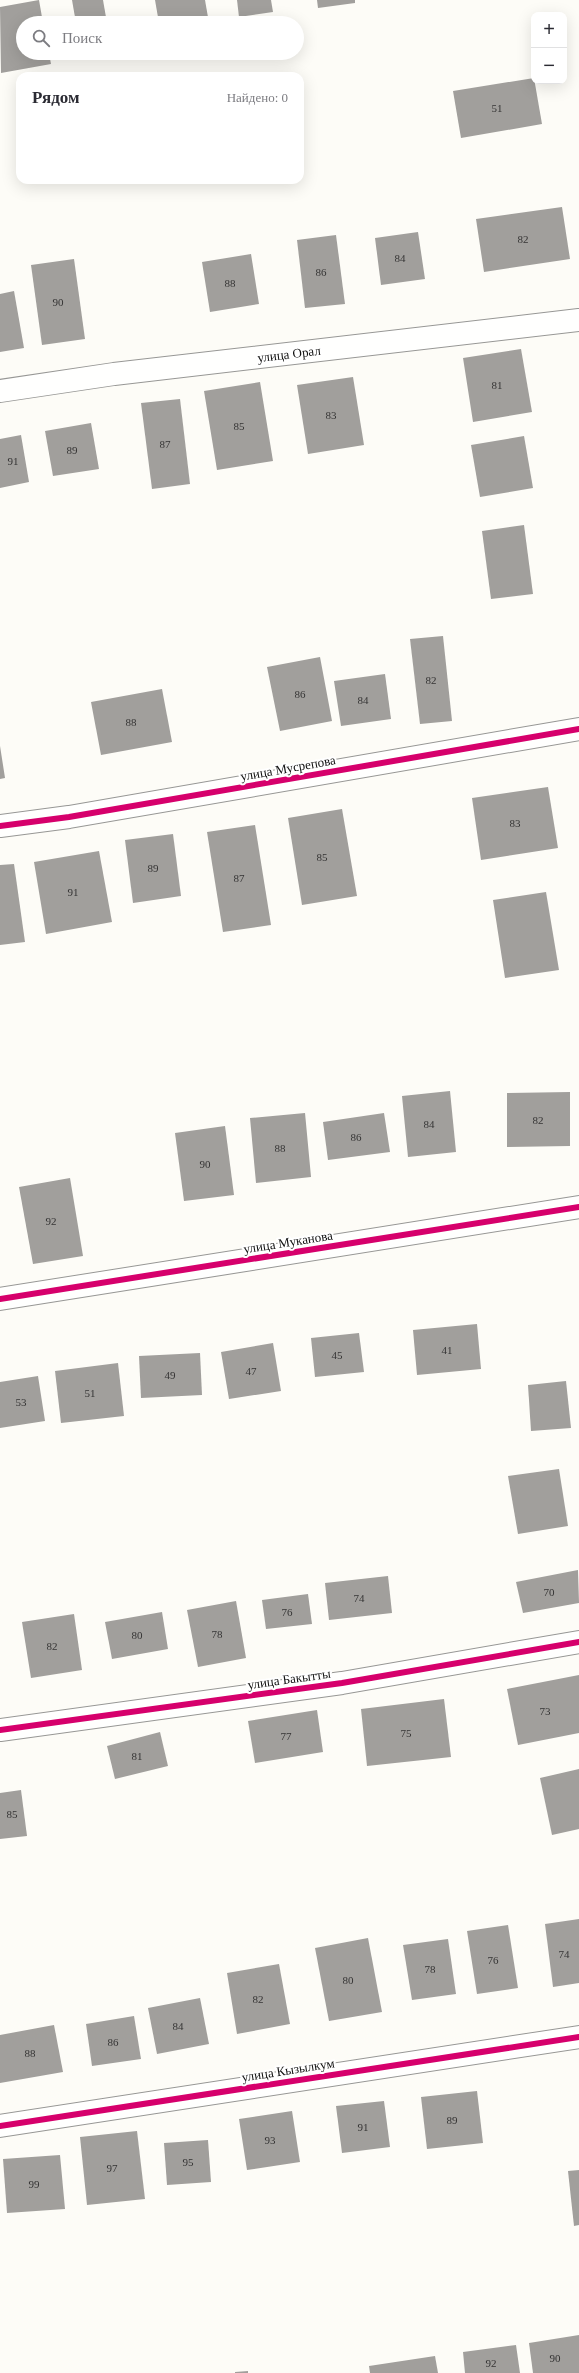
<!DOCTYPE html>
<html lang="ru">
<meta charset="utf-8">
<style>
body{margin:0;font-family:Georgia,serif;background:#f7f7f7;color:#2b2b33}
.controls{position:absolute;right:12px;top:12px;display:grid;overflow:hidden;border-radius:8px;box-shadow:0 4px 16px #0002}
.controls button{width:36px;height:36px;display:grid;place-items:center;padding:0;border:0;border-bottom:1px solid #e1e1e2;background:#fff;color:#2b2b33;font:20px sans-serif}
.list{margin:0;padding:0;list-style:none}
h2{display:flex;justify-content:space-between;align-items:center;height:52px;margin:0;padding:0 16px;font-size:17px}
h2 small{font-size:13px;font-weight:400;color:#7c7c81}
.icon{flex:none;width:22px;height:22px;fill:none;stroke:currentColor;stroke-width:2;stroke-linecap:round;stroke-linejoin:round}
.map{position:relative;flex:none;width:579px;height:2373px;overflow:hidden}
.search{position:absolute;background:#fff;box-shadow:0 4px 16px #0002;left:16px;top:16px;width:288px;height:44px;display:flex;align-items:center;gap:10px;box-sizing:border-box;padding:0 14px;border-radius:22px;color:#7c7c81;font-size:15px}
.panel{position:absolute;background:#fff;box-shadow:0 4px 16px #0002;left:16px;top:72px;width:288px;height:112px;border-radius:12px}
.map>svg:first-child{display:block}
.building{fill:#a19f9c}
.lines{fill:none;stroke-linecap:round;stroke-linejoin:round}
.minor-casing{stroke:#979795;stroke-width:24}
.minor{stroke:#fffffe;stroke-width:22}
.cycleway-casing{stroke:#fff;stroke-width:8}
.cycleway{stroke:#d6006c;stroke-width:6}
.labels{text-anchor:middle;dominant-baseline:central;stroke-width:4;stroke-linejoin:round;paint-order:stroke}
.number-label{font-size:11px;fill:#353434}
.street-label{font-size:13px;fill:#111;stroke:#fff}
</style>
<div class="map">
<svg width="579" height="2373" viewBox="0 0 579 2373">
<rect width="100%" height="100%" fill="#fdfcf7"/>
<g class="building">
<polygon points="39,0 43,23 23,23 23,53 49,53 51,64 1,73 0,7"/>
<polygon points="72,0 103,0 107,23 76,23"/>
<polygon points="155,0 205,0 209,23 159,23"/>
<polygon points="237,0 271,0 273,12 239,17"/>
<polygon points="317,0 355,0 355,3 318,8"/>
<polygon points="534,78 542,124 461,138 453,91"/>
<polygon points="562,207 570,259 484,272 476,219"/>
<polygon points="418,232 425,279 381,285 375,238"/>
<polygon points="336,235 345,304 305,308 297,240"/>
<polygon points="251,254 259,304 210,312 202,262"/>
<polygon points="74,259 85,339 42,345 31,265"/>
<polygon points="14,291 24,348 0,352 0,294"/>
<polygon points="521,349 532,412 473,422 463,358"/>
<polygon points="353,377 364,445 308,454 297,385"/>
<polygon points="260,382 273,461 217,470 204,391"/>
<polygon points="180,399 190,484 152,489 141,403"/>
<polygon points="91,423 99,469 53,476 45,431"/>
<polygon points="21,435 29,482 0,488 0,439"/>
<polygon points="524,436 533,488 480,497 471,445"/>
<polygon points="524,525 533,594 491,599 482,531"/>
<polygon points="443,636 452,721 420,724 410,639"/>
<polygon points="320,657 332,721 280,731 267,667"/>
<polygon points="385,674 391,719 341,726 334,681"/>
<polygon points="162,689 172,742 101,755 91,702"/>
<polygon points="0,746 5,778 0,779"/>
<polygon points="548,787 558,848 481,860 472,798"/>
<polygon points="342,809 357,896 302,905 288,818"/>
<polygon points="255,825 271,925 223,932 207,832"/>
<polygon points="173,834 181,896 133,903 125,840"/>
<polygon points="99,851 112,922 46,934 34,862"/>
<polygon points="14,864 25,942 0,945 0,865"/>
<polygon points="546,892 559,970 505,978 493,900"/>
<polygon points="450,1091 456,1152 408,1157 402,1096"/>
<polygon points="570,1092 570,1146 507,1147 507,1093"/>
<polygon points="305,1113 311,1177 256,1183 250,1118"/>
<polygon points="384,1113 390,1152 328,1160 323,1122"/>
<polygon points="225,1126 234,1195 184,1201 175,1133"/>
<polygon points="70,1178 83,1256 33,1264 19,1187"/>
<polygon points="477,1324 481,1369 417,1375 413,1330"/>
<polygon points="359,1333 364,1372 315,1377 311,1338"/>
<polygon points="273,1343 281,1391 229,1399 221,1352"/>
<polygon points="200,1353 202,1395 141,1398 139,1356"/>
<polygon points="118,1363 124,1416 61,1423 55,1371"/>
<polygon points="38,1376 45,1421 0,1428 0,1382"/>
<polygon points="566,1381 571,1428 531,1431 528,1385"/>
<polygon points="559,1469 568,1526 518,1534 508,1476"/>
<polygon points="578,1570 579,1603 523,1613 516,1582"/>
<polygon points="388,1576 392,1613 329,1620 325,1583"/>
<polygon points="308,1594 312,1624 266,1629 262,1600"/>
<polygon points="236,1601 246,1658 198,1667 187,1610"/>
<polygon points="162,1612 168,1649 112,1659 105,1622"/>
<polygon points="74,1614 82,1670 31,1678 22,1622"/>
<polygon points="579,1675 579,1733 518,1745 507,1689"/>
<polygon points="444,1699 451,1757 367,1766 361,1709"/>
<polygon points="317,1710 323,1752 255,1763 248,1721"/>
<polygon points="160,1732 168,1766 115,1779 107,1746"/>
<polygon points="579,1769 579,1829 552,1835 540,1778"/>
<polygon points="21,1790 27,1836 0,1839 0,1793"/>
<polygon points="579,1919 579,1983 553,1987 545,1924"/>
<polygon points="508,1925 518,1988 477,1994 467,1931"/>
<polygon points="368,1938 382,2012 329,2021 315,1948"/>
<polygon points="448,1939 456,1994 412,2000 403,1945"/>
<polygon points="279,1964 290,2024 237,2034 227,1973"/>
<polygon points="200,1998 209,2044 157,2054 148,2008"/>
<polygon points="134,2016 141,2059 92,2066 86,2024"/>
<polygon points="54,2025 63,2072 0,2083 0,2035"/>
<polygon points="477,2091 483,2143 427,2149 421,2097"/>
<polygon points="384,2101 390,2147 342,2153 336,2106"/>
<polygon points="292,2111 300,2162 247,2170 239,2119"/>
<polygon points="137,2131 145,2199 87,2205 80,2137"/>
<polygon points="208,2140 211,2182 167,2185 164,2143"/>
<polygon points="60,2155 65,2209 7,2213 3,2159"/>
<polygon points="579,2170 579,2225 574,2226 568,2171"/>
<polygon points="579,2335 579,2373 533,2373 529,2343"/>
<polygon points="516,2345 520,2373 465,2373 463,2352"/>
<polygon points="435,2356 438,2373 370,2373 369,2366"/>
<polygon points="248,2371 248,2373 235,2373 235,2372"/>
</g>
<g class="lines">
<defs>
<g id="minor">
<polyline points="0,391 114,374 579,320"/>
<polyline points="0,826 69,817 579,729"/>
<polyline points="0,1299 579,1207"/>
<polyline points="0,1730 342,1683 579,1642"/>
<polyline points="0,2126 579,2037"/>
</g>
</defs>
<use href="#minor" class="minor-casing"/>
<use href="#minor" class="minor"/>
<defs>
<g id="cycleway">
<polyline points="0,826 69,817 579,729"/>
<polyline points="0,1299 579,1207"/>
<polyline points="0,1730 342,1683 579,1642"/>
<polyline points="0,2126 579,2037"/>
</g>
</defs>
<use href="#cycleway" class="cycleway-casing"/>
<use href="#cycleway" class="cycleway"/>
</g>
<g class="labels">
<g class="number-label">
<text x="497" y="108">51</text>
<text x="523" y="239">82</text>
<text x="400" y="258">84</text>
<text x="321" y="272">86</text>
<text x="230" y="283">88</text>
<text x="58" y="302">90</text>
<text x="497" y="385">81</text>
<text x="331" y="415">83</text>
<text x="239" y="426">85</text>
<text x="165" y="444">87</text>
<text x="72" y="450">89</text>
<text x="13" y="461">91</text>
<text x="431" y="680">82</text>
<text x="300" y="694">86</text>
<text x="363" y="700">84</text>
<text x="131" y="722">88</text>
<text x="515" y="823">83</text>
<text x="322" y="857">85</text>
<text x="153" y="868">89</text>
<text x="239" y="878">87</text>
<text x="73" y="892">91</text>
<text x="538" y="1120">82</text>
<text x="429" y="1124">84</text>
<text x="356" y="1137">86</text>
<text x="280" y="1148">88</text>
<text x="205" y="1164">90</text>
<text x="51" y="1221">92</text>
<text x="447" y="1350">41</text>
<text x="337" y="1355">45</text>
<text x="251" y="1371">47</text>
<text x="170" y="1375">49</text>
<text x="90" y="1393">51</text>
<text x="21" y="1402">53</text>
<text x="549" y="1592">70</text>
<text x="359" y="1598">74</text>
<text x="287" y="1612">76</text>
<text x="217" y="1634">78</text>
<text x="137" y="1635">80</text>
<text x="52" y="1646">82</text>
<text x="545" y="1711">73</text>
<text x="406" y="1733">75</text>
<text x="286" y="1736">77</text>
<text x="137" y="1756">81</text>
<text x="12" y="1814">85</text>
<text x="564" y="1954">74</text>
<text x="493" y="1960">76</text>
<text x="430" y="1969">78</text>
<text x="348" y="1980">80</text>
<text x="258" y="1999">82</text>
<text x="178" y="2026">84</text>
<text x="113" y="2042">86</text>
<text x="30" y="2053">88</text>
<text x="452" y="2120">89</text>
<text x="363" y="2127">91</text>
<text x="270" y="2140">93</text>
<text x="188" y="2162">95</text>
<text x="112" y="2168">97</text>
<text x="34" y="2184">99</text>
<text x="555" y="2358">90</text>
<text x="491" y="2363">92</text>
</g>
<g class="street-label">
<text transform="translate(289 354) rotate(-7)">улица Орал</text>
<text transform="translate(288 768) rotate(-10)">улица Мусрепова</text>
<text transform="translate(288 1242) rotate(-9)">улица Муканова</text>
<text transform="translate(289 1679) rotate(-8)">улица Бакытты</text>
<text transform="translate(288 2070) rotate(-9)">улица Кызылкум</text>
</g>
</g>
</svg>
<div class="controls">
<button>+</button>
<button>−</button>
</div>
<div class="search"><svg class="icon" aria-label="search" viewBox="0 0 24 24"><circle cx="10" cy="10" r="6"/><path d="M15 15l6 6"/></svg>Поиск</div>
<section class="panel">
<h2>Рядом<small>Найдено: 0</small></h2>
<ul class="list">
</ul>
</section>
</div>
